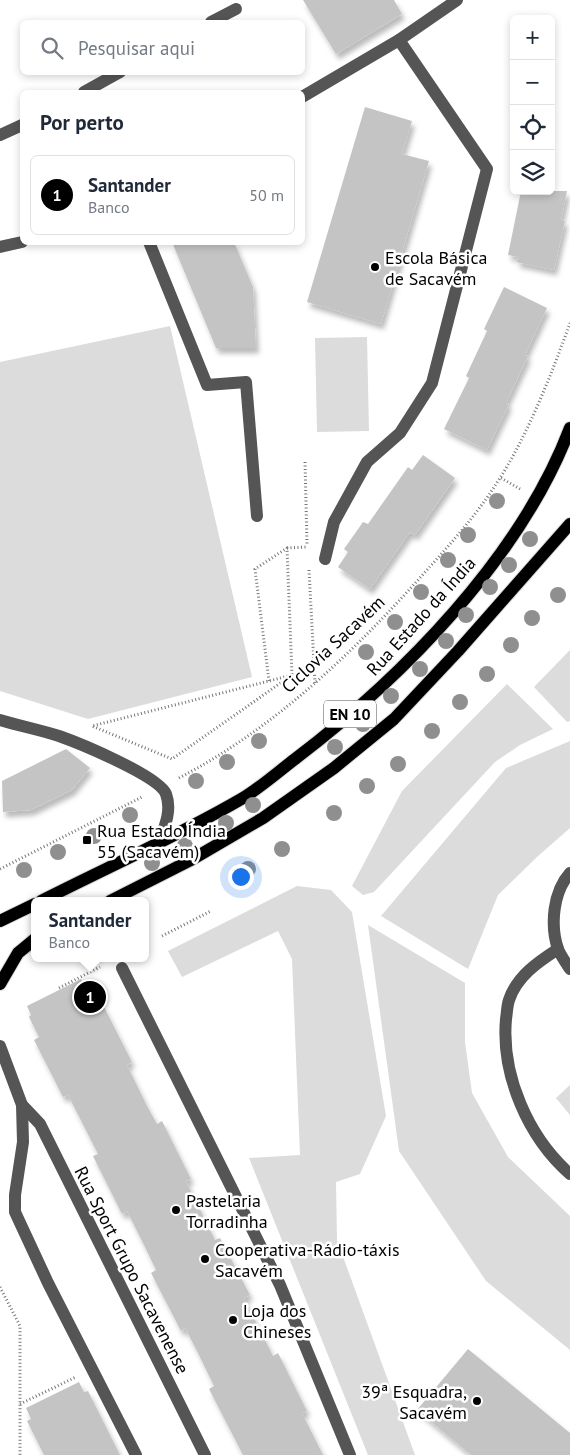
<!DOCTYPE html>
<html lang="pt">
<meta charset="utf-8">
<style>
body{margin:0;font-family:"PT Sans",sans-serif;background:#f6f6f7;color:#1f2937}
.controls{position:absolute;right:15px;top:15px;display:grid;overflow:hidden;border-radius:8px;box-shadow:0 2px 8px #0003}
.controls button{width:45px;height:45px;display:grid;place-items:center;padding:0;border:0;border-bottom:1px solid #e0e1e3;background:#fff;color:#1f2937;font:25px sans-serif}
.you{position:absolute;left:240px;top:876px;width:18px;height:18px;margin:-12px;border:4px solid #fff;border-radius:50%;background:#1a73e8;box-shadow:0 0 0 8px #1a73e833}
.badge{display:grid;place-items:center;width:32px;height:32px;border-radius:50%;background:#000;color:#fff;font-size:16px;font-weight:700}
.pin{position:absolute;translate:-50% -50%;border:2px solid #fff;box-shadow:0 1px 5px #0006}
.popup{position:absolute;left:31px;top:897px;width:118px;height:65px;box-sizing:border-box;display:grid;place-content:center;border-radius:8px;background:#fff;filter:drop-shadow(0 1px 4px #0005);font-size:16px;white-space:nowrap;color:#747a83}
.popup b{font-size:19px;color:#1f2937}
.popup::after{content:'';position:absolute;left:50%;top:100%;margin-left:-10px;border:10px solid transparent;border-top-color:#fff}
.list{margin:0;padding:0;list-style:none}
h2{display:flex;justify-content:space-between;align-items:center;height:65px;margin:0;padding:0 20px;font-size:21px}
h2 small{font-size:16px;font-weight:400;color:#747a83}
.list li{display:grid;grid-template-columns:32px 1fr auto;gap:15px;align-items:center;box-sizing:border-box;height:80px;margin:0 10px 10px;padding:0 10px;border:1px solid #e0e1e3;border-radius:8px}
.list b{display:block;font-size:19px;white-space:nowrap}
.list p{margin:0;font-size:16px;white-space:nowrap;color:#747a83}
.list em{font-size:16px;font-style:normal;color:#747a83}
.icon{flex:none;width:28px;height:28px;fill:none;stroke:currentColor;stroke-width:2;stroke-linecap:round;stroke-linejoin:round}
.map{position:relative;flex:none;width:570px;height:1455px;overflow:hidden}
.search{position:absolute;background:#fff;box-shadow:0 2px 8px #0003;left:20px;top:20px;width:285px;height:55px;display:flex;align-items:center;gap:12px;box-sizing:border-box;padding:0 18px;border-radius:8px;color:#747a83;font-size:19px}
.panel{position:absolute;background:#fff;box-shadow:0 2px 8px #0003;left:20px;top:90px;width:285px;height:155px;border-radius:8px}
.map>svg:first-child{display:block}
.green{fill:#dcdcdc}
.building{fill:#c4c4c4;filter:url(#shadow)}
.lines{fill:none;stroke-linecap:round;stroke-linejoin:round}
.major-casing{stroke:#dbdbdb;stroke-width:14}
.path{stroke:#777;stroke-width:3;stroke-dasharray:1 2.5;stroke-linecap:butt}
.minor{stroke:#555;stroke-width:12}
.major{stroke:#000;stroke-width:12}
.tree{fill:#8f8f8f}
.poi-dot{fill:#000;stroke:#fff;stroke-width:2}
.labels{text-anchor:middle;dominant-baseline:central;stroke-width:5;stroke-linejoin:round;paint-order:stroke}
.shield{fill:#fff;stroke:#4c4c4c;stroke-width:1}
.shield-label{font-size:16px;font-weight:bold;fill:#000}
.poi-label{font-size:18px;fill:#000;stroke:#fff;text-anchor:start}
.street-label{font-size:18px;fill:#000;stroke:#fff}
</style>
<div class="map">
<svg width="570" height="1455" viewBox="0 0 570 1455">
<defs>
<filter id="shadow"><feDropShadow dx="3" dy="5.5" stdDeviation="2.5" flood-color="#0004"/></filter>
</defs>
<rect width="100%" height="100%" fill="#fff"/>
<g class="green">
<polygon points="170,326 252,677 88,719 0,691 0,362"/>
<polygon points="367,337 369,431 317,432 315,338"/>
<polygon points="570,650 570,721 567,722 534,687"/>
<polygon points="507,684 553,729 520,745 495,762 374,892 363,895 352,886 402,791"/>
<polygon points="570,741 570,828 537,857 498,895 468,969 381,916 506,768"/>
<polygon points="297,886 331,890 352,912 386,1116 360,1174 336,1182 337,1240 415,1455 368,1455 249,1158 300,1155 292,959 278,931 182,977 168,951"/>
<polygon points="368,925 465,983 465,1042 472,1093 508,1157 570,1216 570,1350 486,1281 399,1151"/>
<polygon points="570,1085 570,1115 556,1098"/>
</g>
<g class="building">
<polygon points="303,0 394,0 402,14 336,54"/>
<polygon points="365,107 412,121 402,154 429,161 381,324 307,302"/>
<polygon points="521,191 567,191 561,220 565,221 554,270 516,262 519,257 508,255"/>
<polygon points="172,242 234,242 253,287 256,348 216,348"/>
<polygon points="504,287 547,308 525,355 528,356 506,403 509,404 487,450 444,429 469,378 466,376 487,331 484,329"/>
<polygon points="423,455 455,478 415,535 410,532 370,589 338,567 348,552 344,549 363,522 368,524 408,467 412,470"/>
<polygon points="66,749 90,768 72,790 31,810 3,812 2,781"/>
<polygon points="81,979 85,988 88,987 98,1007 103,1005 132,1062 127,1065 146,1104 157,1124 162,1121 191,1179 186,1181 215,1240 220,1238 250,1295 244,1298 273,1356 278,1353 307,1411 302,1413 323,1455 243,1455 209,1389 214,1386 196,1349 185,1328 181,1331 151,1273 156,1270 146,1249 127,1211 122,1214 93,1156 98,1154 68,1095 63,1097 34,1040 39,1037 29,1017 31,1015 27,1006"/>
<polygon points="468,1349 570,1433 570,1455 471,1455 417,1410"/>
<polygon points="79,1382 84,1392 88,1391 120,1455 44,1455 27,1421 31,1419 26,1408"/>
</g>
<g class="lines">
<defs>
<g id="major">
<path d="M41 901C108 867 178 836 243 798 261 787 278 772 295 759 403 677 521 557 570 428"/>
<polyline points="110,901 191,860 263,818 334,768 394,719 458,651 570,524"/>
<polyline points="0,921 35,904"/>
<polyline points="0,984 18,953 35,939"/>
</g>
</defs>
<use href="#major" class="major-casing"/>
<g class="path">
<polyline points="305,462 307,544"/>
<polyline points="501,478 520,489"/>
<polyline points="287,548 307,547"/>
<polyline points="309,570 315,683"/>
<polygon points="292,675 172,759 92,726 269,681"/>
<polyline points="269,681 255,569 287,548 292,675"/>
<path d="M179 778C275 728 355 651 427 570 453 541 479 512 500 478 528 434 552 373 570 323"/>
<polyline points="0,869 142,797"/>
<polyline points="162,936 211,911"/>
<polyline points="59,988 100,967"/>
<polyline points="0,1287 20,1326 20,1455"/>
<polyline points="20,1404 76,1377"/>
</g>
<g class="minor">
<polyline points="211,22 236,9"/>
<polyline points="84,92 120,72"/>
<polyline points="302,97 399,40 457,0"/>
<polyline points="0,135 22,125"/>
<polyline points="149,242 207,385 246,382 257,516"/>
<polyline points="0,247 22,242"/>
<polyline points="325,559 334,522 367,462 400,433 432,383 487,169 399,40"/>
<path d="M0 720C20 726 40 730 59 736 79 743 159 776 166 794 172 810 165 826 159 842"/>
<path d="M570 873C553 892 550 925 558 949 561 956 566 963 570 969"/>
<path d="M558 949C538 962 517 976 509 1000 507 1006 507 1013 506 1019 501 1075 528 1137 570 1174"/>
<polyline points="122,968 280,1285 350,1455"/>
<polyline points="0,1046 22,1105 40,1124 205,1455"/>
<polyline points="22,1105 23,1142 15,1195 15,1212 48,1283 136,1455"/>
</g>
<use href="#major" class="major"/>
</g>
<g class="tree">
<circle cx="497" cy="501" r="8"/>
<circle cx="468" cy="535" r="8"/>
<circle cx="530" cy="539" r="8"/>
<circle cx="448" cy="560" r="8"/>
<circle cx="509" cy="565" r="8"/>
<circle cx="490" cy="587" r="8"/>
<circle cx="421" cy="592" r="8"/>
<circle cx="558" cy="595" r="8"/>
<circle cx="466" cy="615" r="8"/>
<circle cx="532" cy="618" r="8"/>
<circle cx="395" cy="622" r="8"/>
<circle cx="446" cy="641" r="8"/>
<circle cx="511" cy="645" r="8"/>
<circle cx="366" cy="652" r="8"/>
<circle cx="420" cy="669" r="8"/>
<circle cx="487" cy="674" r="8"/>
<circle cx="391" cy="696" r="8"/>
<circle cx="460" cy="702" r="8"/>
<circle cx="363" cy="724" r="8"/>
<circle cx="432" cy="731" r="8"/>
<circle cx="259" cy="741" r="8"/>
<circle cx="335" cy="747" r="8"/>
<circle cx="227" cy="762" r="8"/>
<circle cx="398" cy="764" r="8"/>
<circle cx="196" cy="781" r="8"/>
<circle cx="367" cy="786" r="8"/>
<circle cx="253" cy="805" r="8"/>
<circle cx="334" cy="813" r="8"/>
<circle cx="130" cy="815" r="8"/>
<circle cx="226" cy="823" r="8"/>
<circle cx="94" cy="836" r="8"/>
<circle cx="185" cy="846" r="8"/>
<circle cx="282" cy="849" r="8"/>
<circle cx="58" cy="852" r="8"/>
<circle cx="152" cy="863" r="8"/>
<circle cx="248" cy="869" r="8"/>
<circle cx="24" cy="870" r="8"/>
</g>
<g class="poi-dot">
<circle cx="375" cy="267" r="5"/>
<rect x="82" y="835" width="10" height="10" rx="2.5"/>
<circle cx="176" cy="1210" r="5"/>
<circle cx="205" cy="1259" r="5"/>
<circle cx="233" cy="1320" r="5"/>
<circle cx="477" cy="1401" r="5"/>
</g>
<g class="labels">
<rect class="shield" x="324" y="700.5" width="52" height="27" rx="4"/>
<g class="shield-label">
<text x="350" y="714">EN 10</text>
</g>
<g class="poi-label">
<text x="385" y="257">Escola Básica<tspan x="385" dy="21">de Sacavém</tspan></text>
<text x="97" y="830">Rua Estado Índia<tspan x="97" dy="21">55 (Sacavém)</tspan></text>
<text x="186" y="1200">Pastelaria<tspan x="186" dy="21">Torradinha</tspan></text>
<text x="215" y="1249">Cooperativa-Rádio-táxis<tspan x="215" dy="21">Sacavém</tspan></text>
<text x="243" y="1310">Loja dos<tspan x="243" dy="21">Chineses</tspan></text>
<text x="467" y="1391" text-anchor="end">39ª Esquadra,<tspan x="467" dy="21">Sacavém</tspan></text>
</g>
<g class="street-label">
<text transform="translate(421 616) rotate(-48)">Rua Estado da Índia</text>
<text transform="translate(333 644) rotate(-43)">Ciclovia Sacavém</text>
<text transform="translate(132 1270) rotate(63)">Rua Sport Grupo Sacavenense</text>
</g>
</g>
</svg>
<div class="controls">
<button>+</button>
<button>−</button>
<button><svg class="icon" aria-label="locate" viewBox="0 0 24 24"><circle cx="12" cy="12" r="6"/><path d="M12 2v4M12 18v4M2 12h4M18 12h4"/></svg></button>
<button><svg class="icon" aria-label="layers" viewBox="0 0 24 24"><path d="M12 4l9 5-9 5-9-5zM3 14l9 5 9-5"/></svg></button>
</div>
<div class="you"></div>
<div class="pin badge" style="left:90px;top:997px">1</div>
<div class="popup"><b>Santander</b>Banco</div>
<div class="search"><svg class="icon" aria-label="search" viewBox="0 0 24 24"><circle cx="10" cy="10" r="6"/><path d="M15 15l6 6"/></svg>Pesquisar aqui</div>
<section class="panel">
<h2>Por perto<small></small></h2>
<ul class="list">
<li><span class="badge">1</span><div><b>Santander</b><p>Banco</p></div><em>50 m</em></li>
</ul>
</section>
</div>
